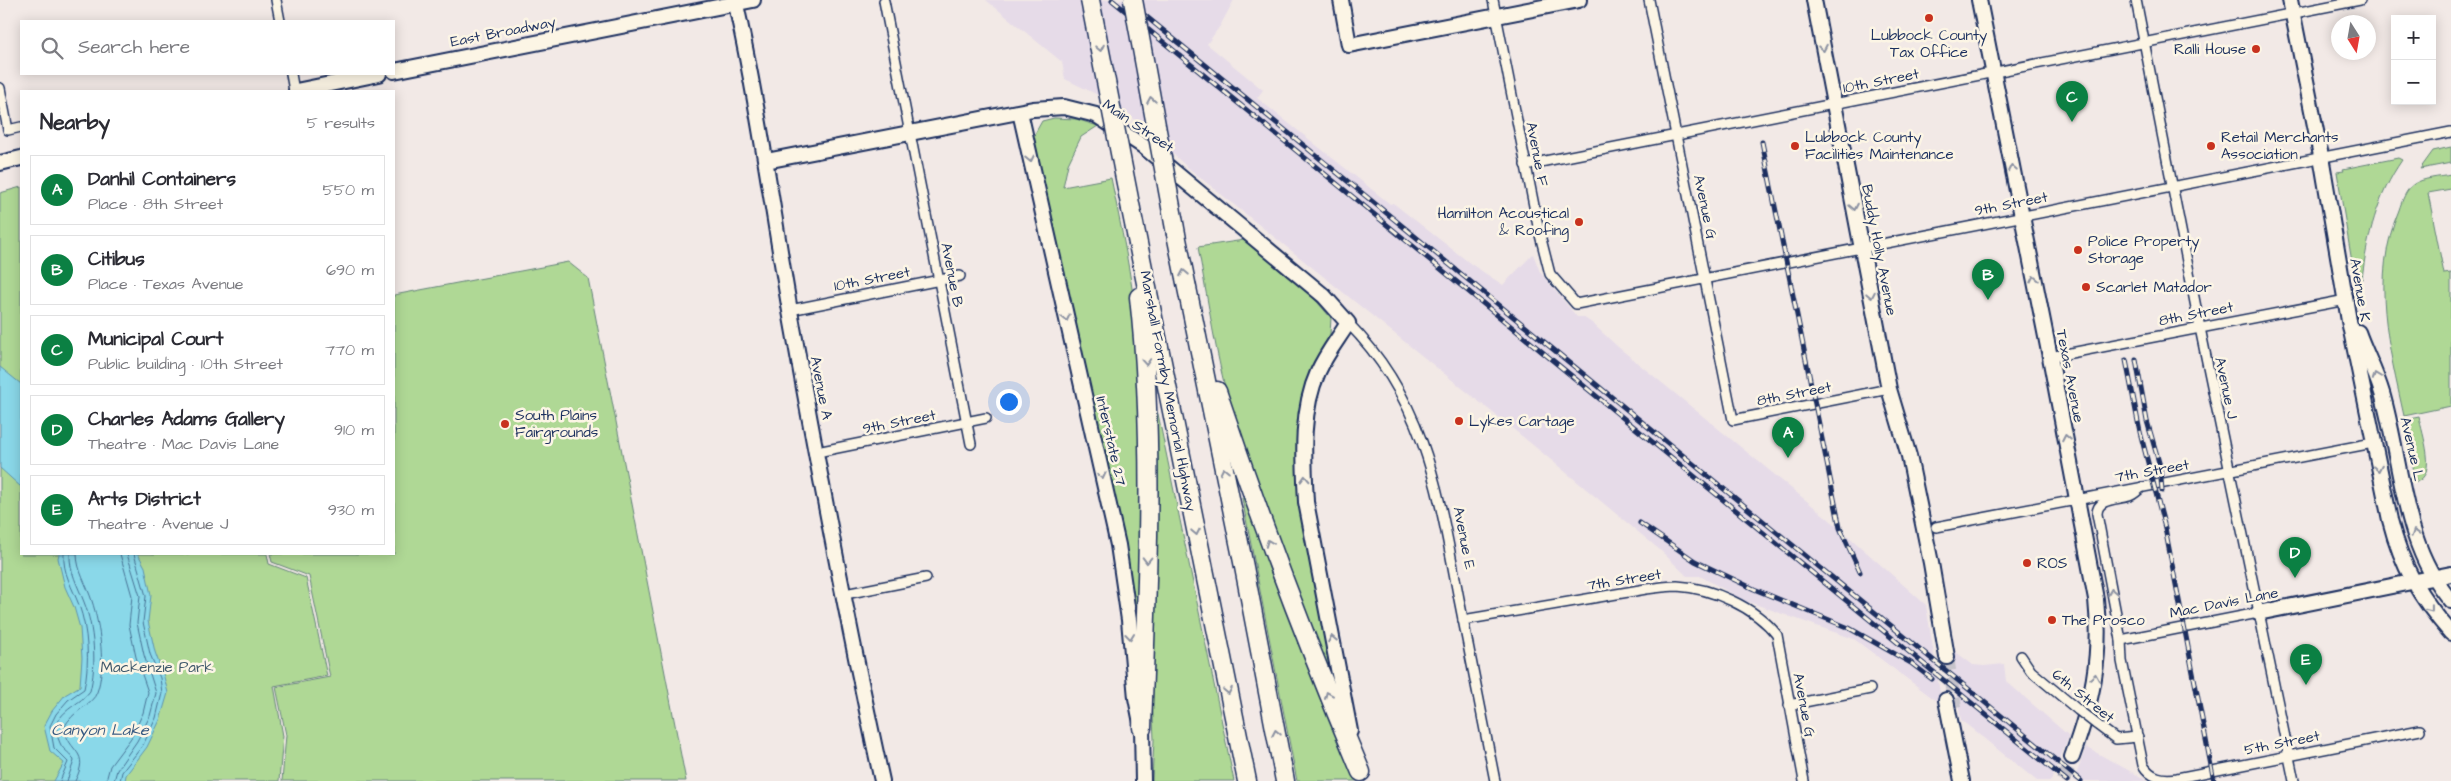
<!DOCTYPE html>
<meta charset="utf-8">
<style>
body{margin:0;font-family:"Architects Daughter",sans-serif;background:#f2f2f3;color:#2b2b33}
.controls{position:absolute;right:15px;top:15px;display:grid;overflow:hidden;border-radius:0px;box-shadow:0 2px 12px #0003}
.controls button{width:45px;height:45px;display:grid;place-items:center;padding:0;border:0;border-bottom:1px solid #e1e1e2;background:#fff;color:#2b2b33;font:25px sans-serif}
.compass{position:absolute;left:2331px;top:15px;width:45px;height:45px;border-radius:50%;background:#fff;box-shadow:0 2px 12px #0003;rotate:169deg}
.you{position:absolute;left:1008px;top:401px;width:18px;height:18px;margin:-12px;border:4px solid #fff;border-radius:50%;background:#1a73e8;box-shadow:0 0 0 8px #1a73e833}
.badge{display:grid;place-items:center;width:32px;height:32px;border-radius:50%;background:#0b8043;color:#fff;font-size:16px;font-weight:700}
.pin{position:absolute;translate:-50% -41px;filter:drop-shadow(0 1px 2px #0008)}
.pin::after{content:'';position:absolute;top:26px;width:18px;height:15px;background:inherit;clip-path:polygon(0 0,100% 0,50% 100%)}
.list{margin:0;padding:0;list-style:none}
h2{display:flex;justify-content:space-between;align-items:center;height:65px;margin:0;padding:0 20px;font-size:21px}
h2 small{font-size:16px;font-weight:400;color:#7c7c81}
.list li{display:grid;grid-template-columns:32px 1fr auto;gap:15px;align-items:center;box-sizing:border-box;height:70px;margin:0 10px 10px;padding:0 10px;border:1px solid #e1e1e2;border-radius:0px}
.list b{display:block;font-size:19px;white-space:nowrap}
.list p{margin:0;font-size:16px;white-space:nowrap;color:#7c7c81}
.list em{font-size:16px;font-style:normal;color:#7c7c81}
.icon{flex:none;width:28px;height:28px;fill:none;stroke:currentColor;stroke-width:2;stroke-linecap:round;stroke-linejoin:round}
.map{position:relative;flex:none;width:2451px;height:781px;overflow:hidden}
.search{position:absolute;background:#fff;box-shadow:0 2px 12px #0003;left:20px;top:20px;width:375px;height:55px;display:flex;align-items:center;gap:12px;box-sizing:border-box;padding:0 18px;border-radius:0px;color:#7c7c81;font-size:19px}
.panel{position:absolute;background:#fff;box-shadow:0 2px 12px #0003;left:20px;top:90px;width:375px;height:465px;border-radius:0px}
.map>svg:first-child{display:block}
.built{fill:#e6dbe8}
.green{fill:#afd895;stroke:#65847a}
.water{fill:#8ad8e9;stroke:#5e94b1}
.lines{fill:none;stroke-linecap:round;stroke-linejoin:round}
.shore{stroke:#477396;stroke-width:1}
.secondary-tunnel{stroke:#c7c4cb;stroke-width:14;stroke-dasharray:14 7;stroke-linecap:butt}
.street-casing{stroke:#1b2f5e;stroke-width:12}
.secondary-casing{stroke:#1b2f5e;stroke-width:18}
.highway-casing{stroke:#1b2f5e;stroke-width:21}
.street{stroke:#fcf5e5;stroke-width:9}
.secondary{stroke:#fcf5e5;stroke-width:14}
.highway{stroke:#fcf5e5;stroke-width:18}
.rail-casing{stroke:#1b2f5e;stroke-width:5}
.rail{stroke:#fcf5e5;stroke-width:3;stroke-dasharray:9;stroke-linecap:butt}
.street-bridge-casing{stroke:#1b2f5e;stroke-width:12;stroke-linecap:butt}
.highway-bridge-casing{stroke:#1b2f5e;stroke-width:21;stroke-linecap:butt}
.street-bridge{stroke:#fcf5e5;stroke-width:9}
.highway-bridge{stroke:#fcf5e5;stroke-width:18}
.oneway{stroke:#8c92a2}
.poi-dot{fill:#c8321e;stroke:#fcf5e5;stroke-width:2}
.labels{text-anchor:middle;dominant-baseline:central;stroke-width:5;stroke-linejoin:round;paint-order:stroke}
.street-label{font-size:15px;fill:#1b2f5e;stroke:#fcf5e5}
.poi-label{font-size:15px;fill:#1b2f5e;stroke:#fcf5e5;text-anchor:start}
.park-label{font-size:15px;fill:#40596c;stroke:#fcf5e5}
.water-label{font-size:16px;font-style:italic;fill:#375981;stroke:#fcf5e5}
</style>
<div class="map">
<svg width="2451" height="781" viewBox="0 0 2451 781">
<rect width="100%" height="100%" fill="#f2e9e6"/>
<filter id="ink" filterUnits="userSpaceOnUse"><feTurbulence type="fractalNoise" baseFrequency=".02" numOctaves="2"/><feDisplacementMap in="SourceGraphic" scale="10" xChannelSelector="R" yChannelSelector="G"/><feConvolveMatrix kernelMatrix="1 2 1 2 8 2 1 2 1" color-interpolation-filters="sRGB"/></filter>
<g filter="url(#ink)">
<g class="built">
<polygon points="986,0 1234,0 1220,26 1207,44 1263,90 1257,98 1390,204 1393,203 1471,264 1503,285 1533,254 1540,272 1577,317 1583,317 1592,323 1618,347 1830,520 1926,605 1942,705 1854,639 1743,600 1700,576 1687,576 1660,550 1528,441 1186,166 1129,114 1094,93 1065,79 1062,62"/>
<polygon points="1948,646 1973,665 1984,666 2004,664 2006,681 2069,736 2051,781 2037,781 1961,720"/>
<polygon points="2086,747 2148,781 2074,781"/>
</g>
<g class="green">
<path d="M1054 118 1076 119 1098 126 1081 137 1068 164 1063 187 1111 178C1121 227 1132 277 1137 327 1147 424 1140 522 1138 619L1134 618 1033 137 1042 121Z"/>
<polygon points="2451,147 2451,163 2420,169 2433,151"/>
<path d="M2398 158 2402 160C2377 196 2367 237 2362 279L2355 280 2337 172 2344 171 2343 169Z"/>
<path d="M2451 175V189L2428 193 2444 274 2451 273V406L2404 416C2389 347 2370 278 2399 210 2402 201 2406 189 2414 184 2423 178 2440 177 2451 175Z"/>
<polygon points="21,187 21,554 267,554 269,564 306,578 327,676 274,686 283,736 279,781 0,781 0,193"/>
<path d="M1244 240 1312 296 1331 318 1330 334 1314 368 1298 456 1297 471 1333 667 1329 669C1293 584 1256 499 1231 410 1216 357 1208 301 1198 247Z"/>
<polygon points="568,262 588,278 686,781 282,781 286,735 276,687 330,677 309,576 272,562 270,554 394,554 394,295"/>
<polygon points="1157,412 1158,414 1234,781 1152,781 1154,740 1151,670 1154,413"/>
<path d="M2419 417C2422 434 2438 475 2416 482L2404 420Z"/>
<polygon points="1242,498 1248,498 1315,679 1358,781 1297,781"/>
</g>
<g class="water">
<polygon points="0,367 21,384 21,487 0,468"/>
<polygon points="59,554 138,554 145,567 151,595 148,621 155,652 164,677 168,693 160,720 147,747 126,775 125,781 54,781 64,763 50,751 44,726 52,711 65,695 80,686 82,658 80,628 74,607 65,587 58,558"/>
</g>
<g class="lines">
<g class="shore">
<path d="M60 781 68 762 54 748 50 726 56 714 68 700 84 689C90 663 88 630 79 605 73 589 62 572 64 554"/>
<path d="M67 781 74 761C72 753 63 751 60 743 46 713 78 708 90 691 97 665 94 627 84 602 78 586 69 571 70 554"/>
<path d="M75 781C91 750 69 754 64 728 72 710 93 705 97 692 106 668 100 625 92 601 87 585 77 571 77 554"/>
<polyline points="106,781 110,766 131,738 143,713 148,692 136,657 129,625 132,596 120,554"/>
<polyline points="114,781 117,770 137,741 150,716 156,693 144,655 137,623 140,596 127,554"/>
<polyline points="120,781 122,772 143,745 156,718 162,693 160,678 150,654 143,622 146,596 134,554"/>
</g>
<g class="secondary-tunnel">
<polyline points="1947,657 1955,707"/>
<polyline points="2063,781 2072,757"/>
</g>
<defs>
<g id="street">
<polyline points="276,0 280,21"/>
<polyline points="1493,0 1539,231 1550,274 1576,304 2451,132"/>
<polyline points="1649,0 1733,420 1889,389"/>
<polyline points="2136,0 2200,328 2294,781"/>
<polyline points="884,1 971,444"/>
<polyline points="291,74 294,91"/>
<polyline points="0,88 8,130 21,127"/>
<polyline points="1525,165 2360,0"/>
<polyline points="790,310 960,276"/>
<path d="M1348 323C1426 401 1439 495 1459 599 1471 660 1483 720 1495 781"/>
<polyline points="2050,357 2346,300"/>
<polyline points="817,452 986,418"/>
<path d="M2142 487C2138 490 2134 495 2129 496 2117 500 2097 498 2097 514L2121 640 2122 661 2143 765C2151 778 2162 780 2177 778L2420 730"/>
<polyline points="1936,527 2373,443"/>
<polyline points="845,594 926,578"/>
<path d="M1463 620 1646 589C1656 588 1667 586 1677 586 1712 588 1755 607 1777 635L1804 781"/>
<polyline points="2121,640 2258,613"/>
<polyline points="2021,656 2031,671 2078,710"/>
<polyline points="1789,705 1870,689"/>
<polyline points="2096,724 2116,739 2138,737"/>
</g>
<g id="secondary">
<path d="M735 0C758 103 772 207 790 311 818 468 848 625 882 781"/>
<polyline points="1341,0 1349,45 1579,0"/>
<polyline points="1814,0 1889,389 1909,456 1931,563 1947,657"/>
<path d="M1979 0 2050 357 2096 599C2102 658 2092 702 2072 757"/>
<path d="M2290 0 2321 156 2349 321 2390 520C2402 567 2420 598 2451 633"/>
<polyline points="394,71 753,0"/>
<polyline points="296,91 379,74"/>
<polyline points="1020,112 1118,545 1129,620 1136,698 1142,728 1143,781"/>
<path d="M766 161 1033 109 1064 107 1096 115 1143 146 1324 296 1348 323C1338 339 1326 354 1318 372 1300 412 1304 460 1306 502L1350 731"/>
<polyline points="0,163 21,158"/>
<path d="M2358 332C2365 352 2376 372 2382 393 2402 461 2402 546 2451 601"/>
<polyline points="2258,613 2451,574"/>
<polyline points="1946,700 1962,781"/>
</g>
<g id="highway">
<polyline points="1131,209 1247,781"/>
<polyline points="1176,234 1244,567 1285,781"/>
<path d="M1139 297C1155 440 1147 585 1142 728"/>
<path d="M1217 391C1260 520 1308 647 1361 772"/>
</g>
</defs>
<use href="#street" class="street-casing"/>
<use href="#secondary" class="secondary-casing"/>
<use href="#highway" class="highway-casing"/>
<use href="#street" class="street"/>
<use href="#secondary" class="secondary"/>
<use href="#highway" class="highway"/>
<defs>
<g id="rail">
<polyline points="1112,0 2067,781"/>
<polyline points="1126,0 2081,781"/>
<polyline points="1762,142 1840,528 1860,572"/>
<polyline points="2126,360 2140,432 2165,528 2214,781"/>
<polyline points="2136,360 2147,421 2160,466 2162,491"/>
<polyline points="1640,523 1695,561 1754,589 1849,628 1911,663 1932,679"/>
</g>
</defs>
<use href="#rail" class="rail-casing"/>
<use href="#rail" class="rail"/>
<defs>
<polyline id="street-bridge" points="2078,710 2096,724"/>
<g id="highway-bridge">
<polyline points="1090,0 1131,209"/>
<polyline points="1133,0 1176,234"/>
</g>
</defs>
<use href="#street-bridge" class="street-bridge-casing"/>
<use href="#highway-bridge" class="highway-bridge-casing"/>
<use href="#street-bridge" class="street-bridge"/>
<use href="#highway-bridge" class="highway-bridge"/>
</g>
<defs><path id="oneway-chevron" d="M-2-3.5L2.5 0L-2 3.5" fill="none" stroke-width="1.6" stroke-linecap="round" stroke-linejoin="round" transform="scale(1.25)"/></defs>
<g class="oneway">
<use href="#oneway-chevron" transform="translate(1100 48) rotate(79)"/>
<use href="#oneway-chevron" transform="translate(1823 48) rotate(79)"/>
<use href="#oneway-chevron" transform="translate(1151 100) rotate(-100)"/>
<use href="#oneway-chevron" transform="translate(1030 159) rotate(78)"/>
<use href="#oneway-chevron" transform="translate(2012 168) rotate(-101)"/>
<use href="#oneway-chevron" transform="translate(1854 207) rotate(79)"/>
<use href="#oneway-chevron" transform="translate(1184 273) rotate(-101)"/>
<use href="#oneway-chevron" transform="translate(2034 279) rotate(-102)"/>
<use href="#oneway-chevron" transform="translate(1871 295) rotate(79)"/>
<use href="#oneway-chevron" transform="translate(1066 318) rotate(77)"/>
<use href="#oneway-chevron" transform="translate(1146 362) rotate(86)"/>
<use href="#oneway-chevron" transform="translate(2376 376) rotate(-111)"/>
<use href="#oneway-chevron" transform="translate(2066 438) rotate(-101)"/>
<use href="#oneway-chevron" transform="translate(2378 468) rotate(79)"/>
<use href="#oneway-chevron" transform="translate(1224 471) rotate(-102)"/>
<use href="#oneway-chevron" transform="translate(1102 476) rotate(77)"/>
<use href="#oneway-chevron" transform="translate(1305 479) rotate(-93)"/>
<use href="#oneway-chevron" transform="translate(1196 532) rotate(79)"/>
<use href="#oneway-chevron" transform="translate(2415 533) rotate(-109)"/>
<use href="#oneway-chevron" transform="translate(1269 543) rotate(-111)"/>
<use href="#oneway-chevron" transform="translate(1147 560) rotate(91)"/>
<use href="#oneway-chevron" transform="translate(2112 592) rotate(-101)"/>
<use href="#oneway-chevron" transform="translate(2430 609) rotate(52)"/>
<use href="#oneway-chevron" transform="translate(1130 636) rotate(84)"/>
<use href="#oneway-chevron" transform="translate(1332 639) rotate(-101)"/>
<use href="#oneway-chevron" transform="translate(2095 677) rotate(-81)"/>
<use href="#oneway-chevron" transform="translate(1228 691) rotate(79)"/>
<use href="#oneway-chevron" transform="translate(1328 695) rotate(-113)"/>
<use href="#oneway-chevron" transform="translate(1276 733) rotate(-101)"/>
</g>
</g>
<g class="poi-dot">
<circle cx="1929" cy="18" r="5"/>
<circle cx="2256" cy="49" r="5"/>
<circle cx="1795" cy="146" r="5"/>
<circle cx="2211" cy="146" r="5"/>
<circle cx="1579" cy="222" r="5"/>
<circle cx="2078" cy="250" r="5"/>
<circle cx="2086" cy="287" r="5"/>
<circle cx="1459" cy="421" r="5"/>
<circle cx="505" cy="424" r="5"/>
<circle cx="2027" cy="563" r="5"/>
<circle cx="2052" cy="620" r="5"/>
</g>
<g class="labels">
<g class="street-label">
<text transform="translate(503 32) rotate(-11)">East Broadway</text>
<text transform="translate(1881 81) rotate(-11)">10th Street</text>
<text transform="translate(1138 126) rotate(34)">Main Street</text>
<text transform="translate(1537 154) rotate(79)">Avenue F</text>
<text transform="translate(2011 204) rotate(-11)">9th Street</text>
<text transform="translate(1705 207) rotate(78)">Avenue G</text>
<text transform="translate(1879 250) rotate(79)">Buddy Holly Avenue</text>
<text transform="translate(952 275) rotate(79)">Avenue B</text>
<text transform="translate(872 279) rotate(-11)">10th Street</text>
<text transform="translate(2360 290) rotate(80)">Avenue K</text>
<text transform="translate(2196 314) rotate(-11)">8th Street</text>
<text transform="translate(2070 376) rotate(79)">Texas Avenue</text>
<text transform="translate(821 388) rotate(79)">Avenue A</text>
<text transform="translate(2226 388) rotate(78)">Avenue J</text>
<text transform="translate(1168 391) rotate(79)">Marshall Formby Memorial Highway</text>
<text transform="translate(1794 394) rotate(-11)">8th Street</text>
<text transform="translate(899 422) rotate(-11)">9th Street</text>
<text transform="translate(1111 441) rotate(77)">Interstate 27</text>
<text transform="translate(2412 449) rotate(77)">Avenue L</text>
<text transform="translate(2152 471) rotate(-10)">7th Street</text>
<text transform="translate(1464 538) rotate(79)">Avenue E</text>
<text transform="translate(1624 580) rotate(-9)">7th Street</text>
<text transform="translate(2224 603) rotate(-11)">Mac Davis Lane</text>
<text transform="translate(2083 696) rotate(39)">6th Street</text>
<text transform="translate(1804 705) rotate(79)">Avenue G</text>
<text transform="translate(2282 743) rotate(-11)">5th Street</text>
</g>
<g class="poi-label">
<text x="1929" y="35" text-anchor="middle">Lubbock County<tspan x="1929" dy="17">Tax Office</tspan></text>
<text x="2246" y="49" text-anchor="end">Ralli House</text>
<text x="1805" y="137">Lubbock County<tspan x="1805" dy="17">Facilities Maintenance</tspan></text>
<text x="2221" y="137">Retail Merchants<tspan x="2221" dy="17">Association</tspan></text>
<text x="1569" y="213" text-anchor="end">Hamilton Acoustical<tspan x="1569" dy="17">&amp; Roofing</tspan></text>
<text x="2088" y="241">Police Property<tspan x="2088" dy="17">Storage</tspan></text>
<text x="2096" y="287">Scarlet Matador</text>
<text x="515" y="415">South Plains<tspan x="515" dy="17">Fairgrounds</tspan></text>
<text x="1469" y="421">Lykes Cartage</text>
<text x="2037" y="563">ROS</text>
<text x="2062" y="620">The Prosco</text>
</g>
<g class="park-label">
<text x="157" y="667">Mackenzie Park</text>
</g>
<g class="water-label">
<text x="100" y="730">Canyon Lake</text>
</g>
</g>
</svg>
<div class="controls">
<button>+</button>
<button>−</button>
</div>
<svg class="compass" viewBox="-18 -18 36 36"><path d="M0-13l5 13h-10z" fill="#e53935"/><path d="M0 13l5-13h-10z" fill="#7c7c81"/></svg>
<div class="you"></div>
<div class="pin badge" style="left:1788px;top:458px">A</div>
<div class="pin badge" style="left:1988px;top:300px">B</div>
<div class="pin badge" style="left:2072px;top:122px">C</div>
<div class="pin badge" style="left:2295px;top:578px">D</div>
<div class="pin badge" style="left:2306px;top:685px">E</div>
<div class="search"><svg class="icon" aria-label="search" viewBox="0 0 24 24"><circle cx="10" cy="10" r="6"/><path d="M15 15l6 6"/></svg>Search here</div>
<section class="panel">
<h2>Nearby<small>5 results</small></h2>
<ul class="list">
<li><span class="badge">A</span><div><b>Danhil Containers</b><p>Place · 8th Street</p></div><em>550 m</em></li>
<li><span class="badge">B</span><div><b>Citibus</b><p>Place · Texas Avenue</p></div><em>690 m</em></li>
<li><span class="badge">C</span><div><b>Municipal Court</b><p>Public building · 10th Street</p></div><em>770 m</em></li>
<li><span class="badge">D</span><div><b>Charles Adams Gallery</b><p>Theatre · Mac Davis Lane</p></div><em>910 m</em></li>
<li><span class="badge">E</span><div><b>Arts District</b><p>Theatre · Avenue J</p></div><em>930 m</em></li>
</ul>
</section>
</div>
